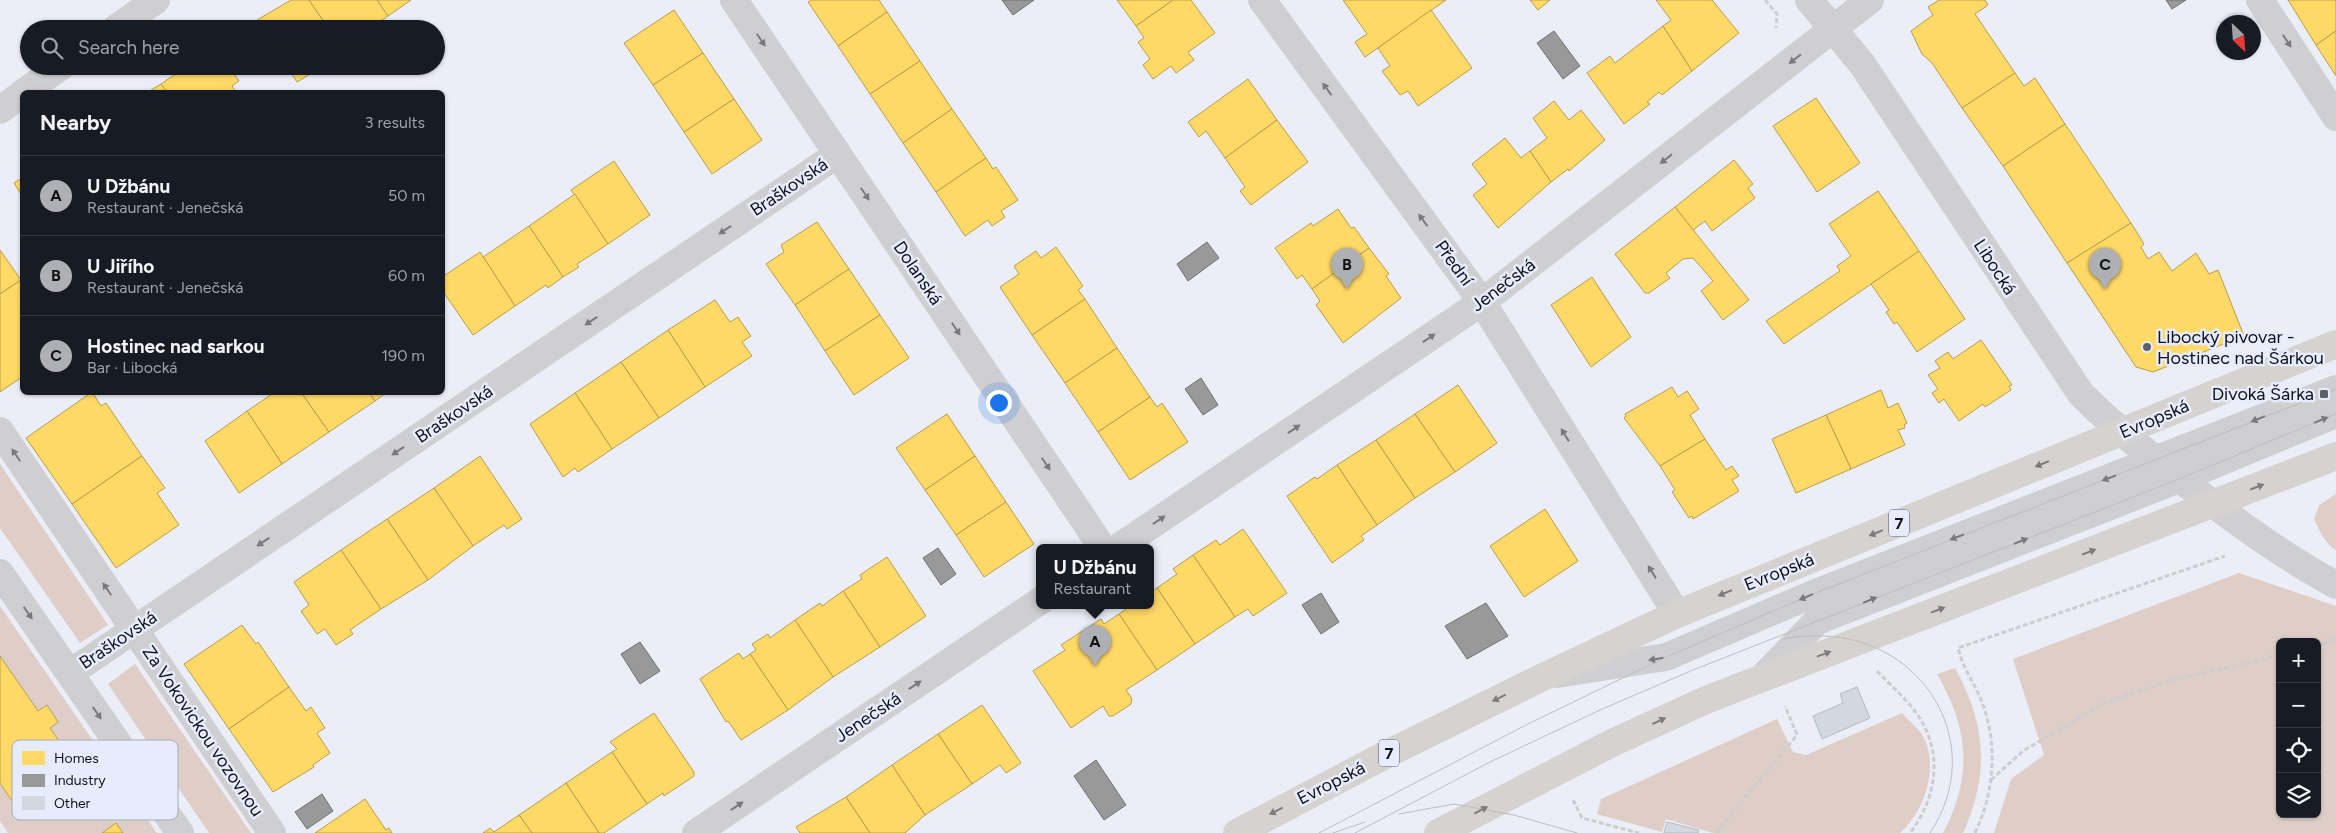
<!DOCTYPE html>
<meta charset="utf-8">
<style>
body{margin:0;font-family:Figtree,sans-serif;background:#242831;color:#f1f3f6}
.controls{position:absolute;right:15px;bottom:15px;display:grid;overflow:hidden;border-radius:8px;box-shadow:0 1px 4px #0004}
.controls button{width:45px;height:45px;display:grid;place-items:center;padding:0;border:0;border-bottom:1px solid #363941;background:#171b24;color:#f1f3f6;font:25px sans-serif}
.compass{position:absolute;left:2216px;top:15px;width:45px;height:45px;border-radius:50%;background:#171b24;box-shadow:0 1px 4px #0004;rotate:155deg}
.you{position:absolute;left:998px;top:402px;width:18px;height:18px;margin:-12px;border:4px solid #fff;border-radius:50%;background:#1a73e8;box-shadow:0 0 0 8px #1a73e833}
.badge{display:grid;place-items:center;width:32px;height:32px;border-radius:50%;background:#aeb0b6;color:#111;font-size:16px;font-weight:700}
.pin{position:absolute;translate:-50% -41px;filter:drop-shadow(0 1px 2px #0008)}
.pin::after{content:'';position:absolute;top:26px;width:18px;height:15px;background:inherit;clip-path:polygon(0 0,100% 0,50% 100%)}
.popup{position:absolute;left:1036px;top:544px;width:118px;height:65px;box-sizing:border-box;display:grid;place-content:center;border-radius:8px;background:#171b24;filter:drop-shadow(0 1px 4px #0005);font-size:16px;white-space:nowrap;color:#9ea1a6}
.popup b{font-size:19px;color:#f1f3f6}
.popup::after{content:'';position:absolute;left:50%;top:100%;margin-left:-10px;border:10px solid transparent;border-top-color:#171b24}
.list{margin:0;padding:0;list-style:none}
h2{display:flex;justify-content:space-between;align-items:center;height:65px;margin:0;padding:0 20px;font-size:21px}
h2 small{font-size:16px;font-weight:400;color:#9ea1a6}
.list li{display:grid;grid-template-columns:32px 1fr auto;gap:15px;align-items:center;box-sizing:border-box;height:80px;padding:0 20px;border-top:1px solid #363941}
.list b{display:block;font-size:19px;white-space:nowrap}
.list p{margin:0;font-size:16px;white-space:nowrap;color:#9ea1a6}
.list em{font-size:16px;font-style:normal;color:#9ea1a6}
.icon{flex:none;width:28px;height:28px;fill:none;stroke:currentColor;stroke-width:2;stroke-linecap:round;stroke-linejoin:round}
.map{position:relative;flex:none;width:2336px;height:833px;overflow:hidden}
.search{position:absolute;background:#171b24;box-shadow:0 1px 4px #0004;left:20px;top:20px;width:425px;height:55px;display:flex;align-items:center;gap:12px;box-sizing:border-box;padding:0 18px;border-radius:28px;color:#9ea1a6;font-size:19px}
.panel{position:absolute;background:#171b24;box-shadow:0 1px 4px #0004;left:20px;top:90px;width:425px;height:305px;border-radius:8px}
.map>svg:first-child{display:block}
.green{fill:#decec7;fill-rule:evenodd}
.homes{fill:#ffd966;stroke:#b79d50}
.industry{fill:#999;stroke:#707073}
.building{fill:#d3d7e0;stroke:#b6b9c2}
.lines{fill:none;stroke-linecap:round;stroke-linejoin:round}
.path{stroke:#cdcdd0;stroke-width:3;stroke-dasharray:5 2.5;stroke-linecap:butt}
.minor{stroke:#cfcfd2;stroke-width:28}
.major{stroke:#d6d2d0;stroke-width:28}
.tram{stroke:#bcbdbf;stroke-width:1}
.oneway{fill:#797a80}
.oneway2{fill:#7c7c7f}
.poi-dot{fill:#5c5f68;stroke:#e6ecfc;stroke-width:2}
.labels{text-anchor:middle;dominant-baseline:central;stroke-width:5;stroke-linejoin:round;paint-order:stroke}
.shield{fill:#e6ecfc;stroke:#50535e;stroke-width:1}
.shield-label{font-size:16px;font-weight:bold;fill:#0f121b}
.street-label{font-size:18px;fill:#0f121b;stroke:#e6ecfc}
.poi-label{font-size:18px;fill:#0f121b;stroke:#e6ecfc;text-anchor:start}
.key{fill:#e6ecfc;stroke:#a6abb8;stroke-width:1}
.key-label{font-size:14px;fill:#0f121b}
</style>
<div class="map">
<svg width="2336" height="833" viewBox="0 0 2336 833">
<rect width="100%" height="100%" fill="#ebeef7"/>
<g class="green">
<polygon points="0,464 108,625 80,643 0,528"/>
<path d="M2336 494V550C2325 544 2319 530 2314 519L2319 505Z"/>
<path d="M2239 573 2336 606V833H1994L2011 779 2044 755 2013 659ZM2280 642H2317V814H2280Z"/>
<polygon points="0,606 157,833 8,833 0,821 0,783 22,816 82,774 50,728 58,722 47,705 38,711 0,656"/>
<polygon points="135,664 251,833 209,833 108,684"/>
<path d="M1955 668C1986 724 1990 774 1963 833H1943C1973 776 1969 729 1937 674Z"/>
<path d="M1902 713C1908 720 1916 726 1921 733 1941 763 1925 812 1900 833H1713L1666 819 1662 832 1597 814 1601 799 1777 719 1793 752 1806 755Z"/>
</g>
<g class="homes">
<polygon points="291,0 309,0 329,29 261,29 257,20"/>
<polygon points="309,0 377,0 388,16 369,29 329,29"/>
<polygon points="377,0 411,0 388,16"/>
<polygon points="811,0 879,0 887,12 838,46 808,2"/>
<polygon points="1117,0 1173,0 1136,26"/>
<polygon points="1173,0 1191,0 1215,33 1188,52 1194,60 1176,73 1171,66 1153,79 1143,65 1150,59 1138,42 1144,38 1136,26"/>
<polygon points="1343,0 1446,0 1365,57 1355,42 1367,34"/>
<polygon points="1530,0 1550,0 1538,10"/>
<polygon points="1656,0 1712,0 1739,33 1692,71 1663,26 1671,20"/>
<polygon points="1939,0 1985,0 1988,5 1975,14 2015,73 1962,108 1932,63 1922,54 1911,31 1933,15 1928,7"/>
<polygon points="2288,0 2336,0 2336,31 2316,45"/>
<polygon points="674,10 703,53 653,85 624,43"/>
<polygon points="1431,10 1472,68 1418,106 1408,91 1400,95 1382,71 1390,66 1378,48"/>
<polygon points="887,12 920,61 870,94 838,46"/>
<polygon points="1663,26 1692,71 1662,95 1659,92 1647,102 1650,104 1624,124 1587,73 1610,56 1615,63"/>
<polygon points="2336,31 2336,76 2316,45"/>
<polygon points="703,53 734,99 684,132 653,85"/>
<polygon points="920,61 952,109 903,143 870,94"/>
<polygon points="187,66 218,66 220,70 229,66 239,81 232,86 236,92 167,92 161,84"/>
<polygon points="286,66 314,66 310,69 312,73 297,82"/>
<polygon points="2015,73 2024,86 2035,78 2065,124 2003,166 1962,108"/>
<polygon points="1248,79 1277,120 1225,158 1206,131 1199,137 1188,122"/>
<polygon points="161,84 167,92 148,92"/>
<polygon points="1816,98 1860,163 1817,192 1773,126"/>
<polygon points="734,99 762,140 712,174 684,132"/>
<polygon points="1554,101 1569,120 1581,110 1605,140 1569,171 1568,169 1551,182 1530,151 1547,138 1533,118"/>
<polygon points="952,109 986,158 936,192 903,143"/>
<polygon points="1277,120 1308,162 1251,205 1240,191 1245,187 1225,158"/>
<polygon points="2065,124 2131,223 2067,263 2003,166"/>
<polygon points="1505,138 1521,158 1530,151 1551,182 1498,228 1473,195 1487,184 1472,164"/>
<polygon points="986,158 993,169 996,167 1018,200 1001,211 1005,217 992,226 988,220 965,236 936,192"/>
<polygon points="1734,160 1753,184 1748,188 1755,198 1712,231 1705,221 1693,230 1675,207"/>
<polygon points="614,161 650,215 608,244 571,190"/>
<polygon points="22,178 22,196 14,183"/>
<polygon points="1878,191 1919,251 1784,344 1766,321 1840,271 1837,266 1851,256 1829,224"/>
<polygon points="575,194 608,244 577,264 579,267 563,277 529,226"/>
<polygon points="1675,207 1749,300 1723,320 1701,291 1713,281 1693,258 1683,259 1666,273 1670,278 1649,293 1645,293 1615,254"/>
<polygon points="1338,209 1351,228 1354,227 1369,248 1312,289 1302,275 1297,279 1275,248 1311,223 1313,226"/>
<polygon points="817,222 849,269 795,305 766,264 784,252 781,245"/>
<polygon points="2131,223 2144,244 2141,247 2148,259 2159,252 2172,271 2196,253 2209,274 2218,270 2244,336 2153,372 2136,367 2067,263"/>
<polygon points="529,226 563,277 548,288 546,285 515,306 483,257"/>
<polygon points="1056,247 1083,286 1078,290 1085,299 1032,335 1000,287 1019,274 1014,266 1036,251 1041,258"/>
<polygon points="1369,248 1389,274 1386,276 1401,298 1343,343 1316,305 1320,301 1312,289"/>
<polygon points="0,250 21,280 0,294"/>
<polygon points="1919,251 1965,319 1917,352 1897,322 1894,324 1886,312 1889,310 1871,284"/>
<polygon points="480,252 515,306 473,335 442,290 442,277"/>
<polygon points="849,269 880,315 825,351 795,305"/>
<polygon points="1592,277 1631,337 1591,367 1551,305"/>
<polygon points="21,280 22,377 0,392 0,294"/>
<polygon points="1085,299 1117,348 1065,383 1032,335"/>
<polygon points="715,300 730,322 738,317 741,322 751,336 742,342 752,356 705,387 668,330"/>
<polygon points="880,315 909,358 854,395 825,351"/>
<polygon points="668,330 705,387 659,418 621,362"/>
<polygon points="1981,340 2012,385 2009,386 2011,390 1985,407 1983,404 1959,421 1944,399 1939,403 1932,393 1938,389 1928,375 1940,368 1935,361 1948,352 1953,359"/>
<polygon points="1117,348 1150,397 1098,432 1065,383"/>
<polygon points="621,362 659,418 612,449 575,393"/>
<polygon points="1458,385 1497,443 1455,472 1415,414"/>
<polygon points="1672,387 1678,397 1687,391 1699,409 1690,415 1705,439 1660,466 1624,418 1626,416 1625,414"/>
<polygon points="1881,390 1888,408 1898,403 1907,423 1904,425 1905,428 1898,430 1905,445 1851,469 1826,415"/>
<polygon points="92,392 101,406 106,403 142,456 72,504 26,438"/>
<polygon points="275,392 301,392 329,432 282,464 247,411"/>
<polygon points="301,392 369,392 375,401 329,432"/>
<polygon points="369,392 387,392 375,401"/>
<polygon points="575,393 612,449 578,472 575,468 563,477 530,424"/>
<polygon points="1150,397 1157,407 1162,403 1188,442 1130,480 1098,432"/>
<polygon points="247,411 282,464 239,493 205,441"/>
<polygon points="947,414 975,456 925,490 896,448"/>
<polygon points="1415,414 1455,472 1415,498 1376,440"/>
<polygon points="1826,415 1851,469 1796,493 1772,439"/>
<polygon points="1705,439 1726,470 1732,466 1739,476 1732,480 1739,491 1693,519 1692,516 1689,518 1672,492 1675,490 1660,466"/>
<polygon points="1376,440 1415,498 1377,525 1337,465"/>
<polygon points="142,456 165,488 157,493 179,525 116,568 72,504"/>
<polygon points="480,456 522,519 507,529 504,525 473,546 434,488"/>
<polygon points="975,456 1006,502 956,535 925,490"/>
<polygon points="1337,465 1377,525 1361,536 1364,540 1332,563 1287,496 1315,477 1317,479"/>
<polygon points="434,488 473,546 428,580 387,519"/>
<polygon points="1006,502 1034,544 984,577 956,535"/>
<polygon points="1545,509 1578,561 1524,597 1490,546"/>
<polygon points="387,519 428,580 381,609 341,550"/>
<polygon points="1243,529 1287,593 1253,616 1248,609 1235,617 1193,555 1216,540 1220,545"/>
<polygon points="341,550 381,609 350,630 353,634 336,645 325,629 317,634 301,611 309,605 294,582"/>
<polygon points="1193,555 1235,617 1195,644 1157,588 1177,574 1173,569"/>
<polygon points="887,557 926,616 880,647 843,591 862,579 860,575"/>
<polygon points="1157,588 1195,644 1157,670 1119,614 1132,605 1150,605 1150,593"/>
<polygon points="843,591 880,647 833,677 795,620 820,603 822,606"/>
<polygon points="1119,614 1157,670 1126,690 1132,699 1131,704 1113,716 1109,716 1103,706 1071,728 1033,671 1065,650 1061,645 1101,619 1104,624"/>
<polygon points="795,620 833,677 788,710 750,654 756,650 752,644 768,634 770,638"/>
<polygon points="242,625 256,644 258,642 289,687 229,729 184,664"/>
<polygon points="739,653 743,659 750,654 788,710 741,740 728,721 726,722 700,679"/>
<polygon points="0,656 38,711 47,705 58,722 50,728 82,774 22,816 0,783"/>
<polygon points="289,687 306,711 311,707 325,728 317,733 330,753 313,765 314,767 273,792 229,729"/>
<polygon points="982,705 1021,763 1006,773 1000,765 972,784 938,734"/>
<polygon points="654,713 694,772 694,776 664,796 663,793 647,804 612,752 617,749 610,742"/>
<polygon points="938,734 972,784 925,815 892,765"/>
<polygon points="612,752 647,804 604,833 599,833 566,783"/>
<polygon points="892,765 925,815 905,833 870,833 846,797"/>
<polygon points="566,783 599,833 532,833 519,815"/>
<polygon points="846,797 870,833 800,833 796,827"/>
<polygon points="365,799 386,830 389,828 392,833 315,833"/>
<polygon points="519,815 532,833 483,833 490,828 494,832"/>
<polygon points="116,823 123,833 102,833"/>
</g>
<g class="industry">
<polygon points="1002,0 1034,0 1013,15"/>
<polygon points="2166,0 2186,0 2172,9"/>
<polygon points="1554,31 1580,66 1563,79 1537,43"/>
<polygon points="1207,242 1219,258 1188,281 1177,264"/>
<polygon points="1201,378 1218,405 1203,415 1185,389"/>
<polygon points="938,548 956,574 941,585 923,558"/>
<polygon points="1321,593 1339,622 1321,634 1302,605"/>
<polygon points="1486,603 1508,636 1467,659 1445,626"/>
<polygon points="640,642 660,671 640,684 621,654"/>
<polygon points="1096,760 1126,805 1104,820 1074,776"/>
<polygon points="322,794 333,811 307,829 295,812"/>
</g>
<g class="building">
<polygon points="1857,687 1870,718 1822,739 1813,716 1843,703 1840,694"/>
<polygon points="1667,822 1699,830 1698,833 1664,833"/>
</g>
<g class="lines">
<g class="path">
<polyline points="1765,0 1777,14 1776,28"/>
<polyline points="2317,646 2336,639"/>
<path d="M1877 671C1893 688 1912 703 1923 724 1943 760 1934 802 1910 833"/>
<polyline points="1991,780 2023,751 2107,702 2173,680 2280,655"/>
<polyline points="1573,800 1582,818 1639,833"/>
<polyline points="1716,833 1797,735 1785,706"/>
<path d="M1975 833C1994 793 1998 746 1983 705 1976 685 1963 669 1958 648L2225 556"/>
</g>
<g class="minor">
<polyline points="734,0 1102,547"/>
<polyline points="1262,0 1482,302 1677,614"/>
<path d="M1809 0 1862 64 2081 394C2119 432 2157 462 2200 494 2243 527 2288 559 2336 585"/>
<polyline points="2260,0 2336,117"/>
<polyline points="115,29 156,0"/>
<polyline points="24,92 62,66"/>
<polyline points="0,110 22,94"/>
<polyline points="0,431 272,833"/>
<polyline points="1119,547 1482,302 1870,0"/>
<polyline points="0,573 180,833"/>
<polyline points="70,673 838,154"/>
<polyline points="1557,674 1666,657 1813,594 2336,389"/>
<polyline points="1762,678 1817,621 2179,479 2336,414"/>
<polyline points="696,833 1040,601"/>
</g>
<g class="major">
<polyline points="1237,833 1385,755 1543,677 1677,614 2336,344"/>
<polyline points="1438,833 1614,742 1706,700 2336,456"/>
</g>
<g class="tram">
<path d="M1784 639C1796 636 1810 636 1822 636 1924 638 1989 745 1930 833"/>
<polyline points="1399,814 1454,804 1514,815 1577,833"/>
<polyline points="1319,833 1526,725 1666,657 1813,594 2336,389"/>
<polyline points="1333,833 1365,822"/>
<polyline points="1355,833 1490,762 1600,710 1693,670 2179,479 2336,414"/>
</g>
</g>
<defs><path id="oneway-solid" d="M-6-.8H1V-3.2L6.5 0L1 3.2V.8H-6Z" transform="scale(1.25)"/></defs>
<g class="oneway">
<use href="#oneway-solid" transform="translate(761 40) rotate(56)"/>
<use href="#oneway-solid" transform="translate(2287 41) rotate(57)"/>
<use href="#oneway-solid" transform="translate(1795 59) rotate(142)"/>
<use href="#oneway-solid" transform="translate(1327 89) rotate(-126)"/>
<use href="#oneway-solid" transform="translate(1666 159) rotate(142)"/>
<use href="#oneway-solid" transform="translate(865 194) rotate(56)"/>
<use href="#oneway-solid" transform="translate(1423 220) rotate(-126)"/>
<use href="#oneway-solid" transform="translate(725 230) rotate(146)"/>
<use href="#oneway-solid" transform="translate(591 321) rotate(146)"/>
<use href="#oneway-solid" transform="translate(956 329) rotate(56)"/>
<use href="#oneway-solid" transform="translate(1429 338) rotate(-34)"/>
<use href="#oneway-solid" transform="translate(2258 419) rotate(158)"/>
<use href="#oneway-solid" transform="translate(2321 420) rotate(-22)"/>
<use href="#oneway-solid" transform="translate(1294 429) rotate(-34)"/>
<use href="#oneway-solid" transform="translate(1565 435) rotate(-122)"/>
<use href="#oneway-solid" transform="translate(398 451) rotate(146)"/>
<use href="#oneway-solid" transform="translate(16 455) rotate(-124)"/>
<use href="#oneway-solid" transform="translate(1046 464) rotate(56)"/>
<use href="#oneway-solid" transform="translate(2109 478) rotate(159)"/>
<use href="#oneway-solid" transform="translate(1159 520) rotate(-34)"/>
<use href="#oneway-solid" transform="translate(1957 537) rotate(159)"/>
<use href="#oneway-solid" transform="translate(2021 541) rotate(-22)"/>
<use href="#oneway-solid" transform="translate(263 542) rotate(146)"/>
<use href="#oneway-solid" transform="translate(1652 572) rotate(-122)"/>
<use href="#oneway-solid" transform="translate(107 589) rotate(-124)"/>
<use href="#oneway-solid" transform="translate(1806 597) rotate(157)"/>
<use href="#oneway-solid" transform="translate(1870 600) rotate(-22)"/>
<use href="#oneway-solid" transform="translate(28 613) rotate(55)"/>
<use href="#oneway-solid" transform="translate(1656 659) rotate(171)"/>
<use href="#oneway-solid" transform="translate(915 685) rotate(-34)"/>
<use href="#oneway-solid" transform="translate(97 713) rotate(55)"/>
<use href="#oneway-solid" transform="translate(737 806) rotate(-34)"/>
</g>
<g class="oneway2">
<use href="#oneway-solid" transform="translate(2042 464) rotate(158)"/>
<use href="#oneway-solid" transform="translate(2257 487) rotate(-21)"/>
<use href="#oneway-solid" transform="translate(1876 533) rotate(158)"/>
<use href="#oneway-solid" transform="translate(2089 552) rotate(-21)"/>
<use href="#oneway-solid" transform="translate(1725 593) rotate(157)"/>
<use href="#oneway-solid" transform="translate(1938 610) rotate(-21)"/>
<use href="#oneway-solid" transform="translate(1824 654) rotate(-20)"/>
<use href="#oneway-solid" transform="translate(1499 698) rotate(154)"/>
<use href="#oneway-solid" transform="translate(1659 721) rotate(-25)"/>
<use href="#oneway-solid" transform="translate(1481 810) rotate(-28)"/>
<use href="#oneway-solid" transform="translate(1276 811) rotate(153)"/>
</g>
<g class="poi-dot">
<circle cx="2147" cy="347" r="5"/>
<rect x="2319" y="389" width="10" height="10" rx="2.5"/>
</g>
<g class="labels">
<g class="shield">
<rect x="1889" y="509.5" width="20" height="27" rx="4"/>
<rect x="1379" y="739.5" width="20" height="27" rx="4"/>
</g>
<g class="shield-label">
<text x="1899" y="523">7</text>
<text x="1389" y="753">7</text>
</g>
<g class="street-label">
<text transform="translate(789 187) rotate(-34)">Braškovská</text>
<text transform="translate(1454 263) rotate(54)">Přední</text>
<text transform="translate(1995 267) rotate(57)">Libocká</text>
<text transform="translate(918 273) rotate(56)">Dolanská</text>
<text transform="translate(1503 285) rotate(-37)">Jenečská</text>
<text transform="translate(454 414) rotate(-34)">Braškovská</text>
<text transform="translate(2154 419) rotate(-23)">Evropská</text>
<text transform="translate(1779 572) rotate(-22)">Evropská</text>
<text transform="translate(118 640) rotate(-34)">Braškovská</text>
<text transform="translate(868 717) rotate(-34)">Jenečská</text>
<text transform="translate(203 731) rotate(56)">Za Vokovickou vozovnou</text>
<text transform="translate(1331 783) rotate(-27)">Evropská</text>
</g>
<g class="poi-label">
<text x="2157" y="337">Libocký pivovar -<tspan x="2157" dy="21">Hostinec nad Šárkou</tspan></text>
<text x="2314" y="394" text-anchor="end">Divoká Šárka</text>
</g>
</g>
<rect x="12" y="740" width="166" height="80" rx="8" class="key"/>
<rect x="22" y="751" width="23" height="14" fill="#ffd966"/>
<rect x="22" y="774" width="23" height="13" fill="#999"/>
<rect x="22" y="796" width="23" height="14" fill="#d3d7e0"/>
<g class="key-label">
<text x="54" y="763">Homes</text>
<text x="54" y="785">Industry</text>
<text x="54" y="808">Other</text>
</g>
</svg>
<div class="controls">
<button>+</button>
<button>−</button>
<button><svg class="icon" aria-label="locate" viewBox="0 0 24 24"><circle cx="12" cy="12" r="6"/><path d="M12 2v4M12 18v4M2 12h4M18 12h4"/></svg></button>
<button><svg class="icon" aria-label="layers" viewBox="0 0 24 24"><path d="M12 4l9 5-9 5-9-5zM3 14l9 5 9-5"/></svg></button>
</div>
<svg class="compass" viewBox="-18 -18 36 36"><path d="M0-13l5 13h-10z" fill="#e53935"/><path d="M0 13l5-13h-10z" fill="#9ea1a6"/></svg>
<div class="you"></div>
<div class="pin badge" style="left:1095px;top:666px">A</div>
<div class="popup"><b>U Džbánu</b>Restaurant</div>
<div class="pin badge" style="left:1347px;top:289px">B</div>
<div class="pin badge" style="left:2105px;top:289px">C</div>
<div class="search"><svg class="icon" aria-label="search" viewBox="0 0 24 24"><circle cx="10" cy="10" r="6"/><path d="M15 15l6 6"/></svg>Search here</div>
<section class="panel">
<h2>Nearby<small>3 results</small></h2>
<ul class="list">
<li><span class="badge">A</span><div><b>U Džbánu</b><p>Restaurant · Jenečská</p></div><em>50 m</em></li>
<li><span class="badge">B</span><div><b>U Jiřího</b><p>Restaurant · Jenečská</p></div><em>60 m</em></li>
<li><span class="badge">C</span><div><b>Hostinec nad sarkou</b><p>Bar · Libocká</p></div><em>190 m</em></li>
</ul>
</section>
</div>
